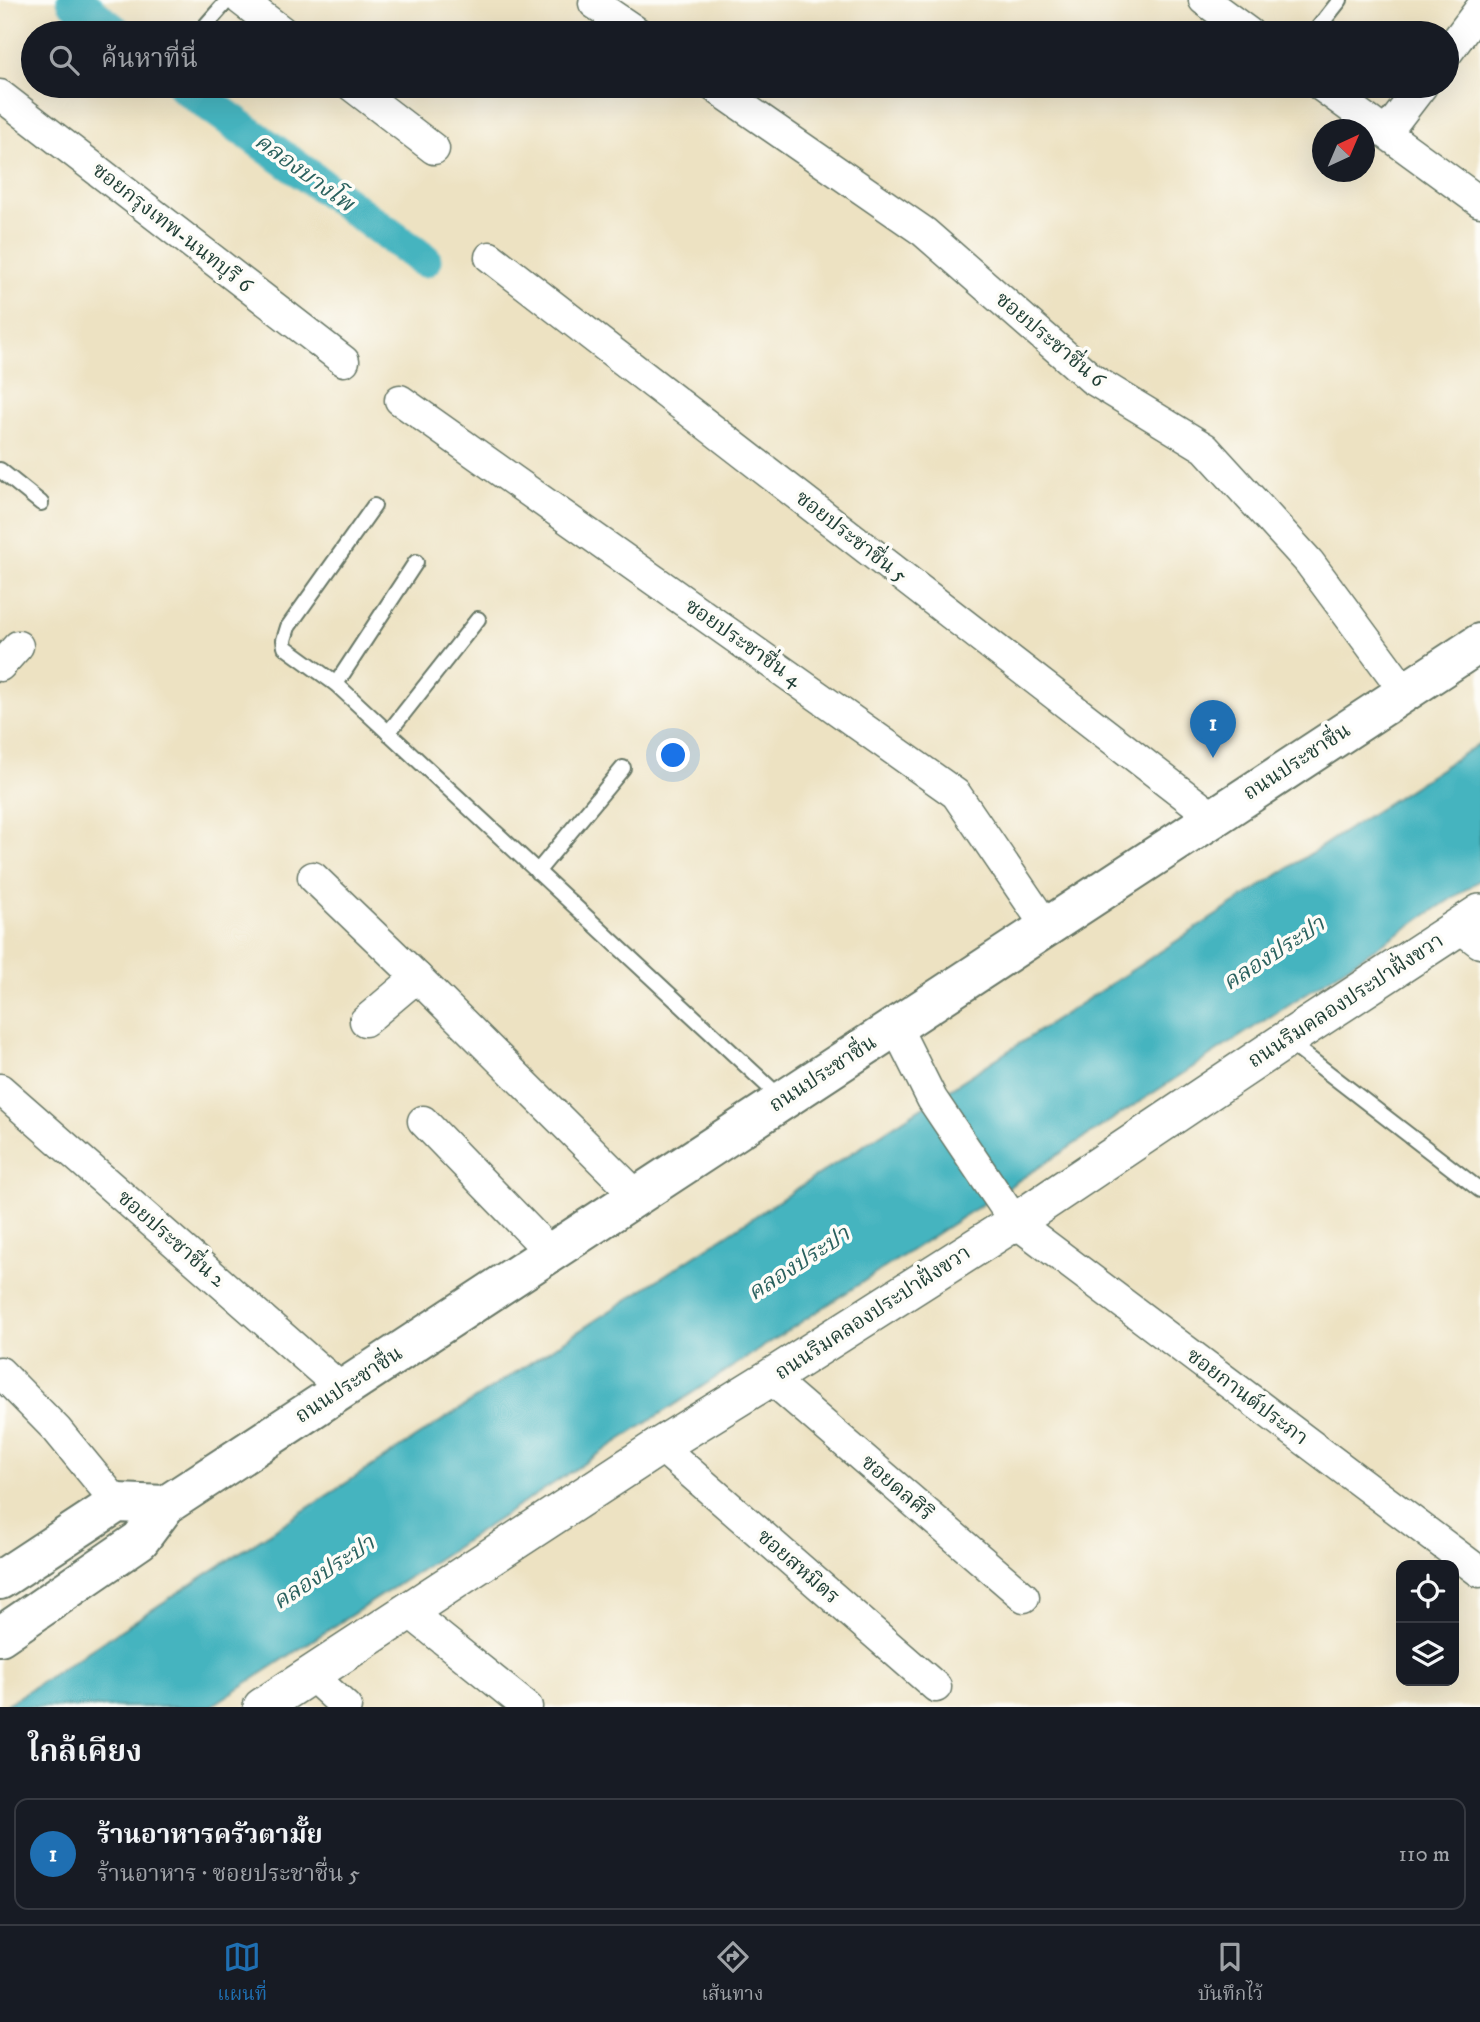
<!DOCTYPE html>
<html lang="th">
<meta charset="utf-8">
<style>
body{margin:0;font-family:"IM FELL DW Pica","Noto Serif Thai",serif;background:#20242c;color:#f1f3f6}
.controls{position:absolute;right:21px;bottom:21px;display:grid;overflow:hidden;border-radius:14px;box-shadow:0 7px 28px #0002}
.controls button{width:63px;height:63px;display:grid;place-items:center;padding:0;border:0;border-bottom:2px solid #363941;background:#171b24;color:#f1f3f6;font:35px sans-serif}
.compass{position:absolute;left:1312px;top:119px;width:63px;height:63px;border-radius:50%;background:#171b24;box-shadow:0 7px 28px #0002;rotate:44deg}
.you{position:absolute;left:674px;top:756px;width:24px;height:24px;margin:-18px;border:5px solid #fff;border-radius:50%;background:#1a73e8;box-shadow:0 0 0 10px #1a73e833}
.badge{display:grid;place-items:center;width:46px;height:46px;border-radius:50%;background:#1f6fb2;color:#fff;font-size:23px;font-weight:700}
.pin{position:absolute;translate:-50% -58px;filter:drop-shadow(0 2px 4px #0008)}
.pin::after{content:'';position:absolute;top:37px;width:24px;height:21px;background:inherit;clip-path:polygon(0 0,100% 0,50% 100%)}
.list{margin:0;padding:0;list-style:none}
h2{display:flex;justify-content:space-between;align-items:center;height:91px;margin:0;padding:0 28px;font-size:30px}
h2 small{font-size:23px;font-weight:400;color:#9ea1a6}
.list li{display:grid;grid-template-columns:46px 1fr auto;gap:21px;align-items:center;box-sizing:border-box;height:112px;margin:0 14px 14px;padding:0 14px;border:2px solid #363941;border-radius:14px}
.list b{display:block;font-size:26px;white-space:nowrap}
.list p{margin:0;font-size:23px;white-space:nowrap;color:#9ea1a6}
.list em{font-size:23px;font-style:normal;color:#9ea1a6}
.icon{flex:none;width:38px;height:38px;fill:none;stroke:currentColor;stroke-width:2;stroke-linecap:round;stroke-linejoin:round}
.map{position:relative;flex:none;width:1480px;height:1707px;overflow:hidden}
.search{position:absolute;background:#171b24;box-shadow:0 7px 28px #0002;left:21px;right:21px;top:21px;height:77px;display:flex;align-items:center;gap:18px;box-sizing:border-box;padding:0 24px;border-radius:38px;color:#9ea1a6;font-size:26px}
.sheet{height:217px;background:#171b24}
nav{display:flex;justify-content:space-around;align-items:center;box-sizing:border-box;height:98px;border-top:2px solid #363941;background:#171b24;font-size:19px;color:#9ea1a6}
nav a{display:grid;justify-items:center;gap:4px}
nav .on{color:#1f6fb2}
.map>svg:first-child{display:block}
.water{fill:#45b4bf;stroke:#32787a;stroke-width:2}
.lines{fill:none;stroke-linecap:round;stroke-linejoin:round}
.canal{stroke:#45b4bf;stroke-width:35}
.service-casing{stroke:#677766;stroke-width:18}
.minor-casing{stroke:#677766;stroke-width:33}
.tertiary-casing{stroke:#677766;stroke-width:40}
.secondary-casing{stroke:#677766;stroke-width:42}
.service{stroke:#fff;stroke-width:14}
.minor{stroke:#fff;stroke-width:30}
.tertiary{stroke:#fff;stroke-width:37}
.secondary{stroke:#fff;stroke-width:38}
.labels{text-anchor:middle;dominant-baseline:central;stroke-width:7;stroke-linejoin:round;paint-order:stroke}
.street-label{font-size:21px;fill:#1f3d34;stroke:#fdfcf7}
.water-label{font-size:23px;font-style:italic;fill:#2a615e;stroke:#fdfcf7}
</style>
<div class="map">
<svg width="1480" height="1707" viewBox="0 0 1480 1707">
<rect width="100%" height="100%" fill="#fdfcf7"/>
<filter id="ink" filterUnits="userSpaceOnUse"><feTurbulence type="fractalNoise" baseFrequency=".0143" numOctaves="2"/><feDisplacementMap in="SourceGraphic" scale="14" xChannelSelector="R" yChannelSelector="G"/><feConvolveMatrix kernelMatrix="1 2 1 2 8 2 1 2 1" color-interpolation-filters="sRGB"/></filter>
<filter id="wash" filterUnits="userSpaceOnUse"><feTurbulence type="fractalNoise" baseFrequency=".00686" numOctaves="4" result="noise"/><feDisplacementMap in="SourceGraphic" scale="28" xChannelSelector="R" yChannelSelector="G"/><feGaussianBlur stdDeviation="1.57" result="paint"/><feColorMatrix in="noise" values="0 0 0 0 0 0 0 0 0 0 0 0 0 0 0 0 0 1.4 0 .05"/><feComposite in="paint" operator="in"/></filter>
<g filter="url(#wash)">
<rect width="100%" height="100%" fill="#ede2c2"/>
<polygon class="water" points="1480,743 1480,880 210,1707 3,1707"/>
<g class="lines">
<g class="canal">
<polyline points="74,0 116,33"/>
<polyline points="184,86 424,260"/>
</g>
</g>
</g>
<g filter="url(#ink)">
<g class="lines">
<defs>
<g id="service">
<polyline points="199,33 228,0"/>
<polyline points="1314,33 1340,0"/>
<polyline points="0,470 41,503"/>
<polyline points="374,506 288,627 284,640 285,647 336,684 781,1098"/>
<polyline points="336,684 416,562"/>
<polyline points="388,733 478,619"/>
<polyline points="537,872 623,768"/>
<polyline points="1287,1041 1480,1190"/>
</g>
<g id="minor">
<polyline points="241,0 284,33"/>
<polyline points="1204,0 1249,33"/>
<polyline points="594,3 638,33"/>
<polyline points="1447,53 1480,9"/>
<polyline points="352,86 434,149"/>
<polyline points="713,86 924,232 1092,379 1205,448 1309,562 1405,692"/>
<polyline points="1321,86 1480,202"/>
<polyline points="0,95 344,361"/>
<polyline points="1386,133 1422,86"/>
<polyline points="490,257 1213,817"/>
<polyline points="400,400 956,794 1046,926"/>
<polyline points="0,666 18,646"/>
<polyline points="313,877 417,977 637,1196"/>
<polyline points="1459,927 1480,943"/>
<polyline points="365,1021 417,977"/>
<polyline points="896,1027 932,1099 1015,1222 1480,1572"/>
<polyline points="0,1089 342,1389"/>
<polyline points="423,1121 551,1253"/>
<polyline points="0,1372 57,1430 117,1503"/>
<polyline points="770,1378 1024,1597"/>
<polyline points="660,1446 936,1687"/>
<polyline points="409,1612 527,1707"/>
<polyline points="311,1675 346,1707"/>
</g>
<polyline id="tertiary" points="262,1707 660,1446 770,1378 1015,1222 1286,1040 1480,913"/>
<g id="secondary">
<polyline points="0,1580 117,1503 166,1505"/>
<polyline points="0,1636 140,1540 166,1505 1480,643"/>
</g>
</defs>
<use href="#service" class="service-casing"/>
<use href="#minor" class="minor-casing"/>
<use href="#tertiary" class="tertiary-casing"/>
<use href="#secondary" class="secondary-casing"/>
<use href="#service" class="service"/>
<use href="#minor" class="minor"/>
<use href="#tertiary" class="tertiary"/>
<use href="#secondary" class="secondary"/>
</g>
</g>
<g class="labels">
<g class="street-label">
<text transform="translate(172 228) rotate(38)">ซอยกรุงเทพ-นนทบุรี 6</text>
<text transform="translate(1050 340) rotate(40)">ซอยประชาชื่น 6</text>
<text transform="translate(851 537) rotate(38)">ซอยประชาชื่น 5</text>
<text transform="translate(743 643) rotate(35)">ซอยประชาชื่น 4</text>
<text transform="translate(1297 762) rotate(-33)">ถนนประชาชื่น</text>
<text transform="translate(1346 1001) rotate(-33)">ถนนริมคลองประปาฝั่งขวา</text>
<text transform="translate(823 1074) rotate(-33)">ถนนประชาชื่น</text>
<text transform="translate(171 1239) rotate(41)">ซอยประชาชื่น 2</text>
<text transform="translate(873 1313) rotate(-33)">ถนนริมคลองประปาฝั่งขวา</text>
<text transform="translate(349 1385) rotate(-33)">ถนนประชาชื่น</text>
<text transform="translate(1247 1397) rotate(37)">ซอยกานต์ประภา</text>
<text transform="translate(897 1488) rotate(41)">ซอยดลศิริ</text>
<text transform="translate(798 1567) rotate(41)">ซอยสหมิตร</text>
</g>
<g class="water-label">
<text transform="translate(304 173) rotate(36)">คลองบางโพ</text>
<text transform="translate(1274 954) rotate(-33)">คลองประปา</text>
<text transform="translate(799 1264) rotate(-33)">คลองประปา</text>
<text transform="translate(324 1573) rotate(-33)">คลองประปา</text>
</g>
</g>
</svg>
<div class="controls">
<button><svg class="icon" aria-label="locate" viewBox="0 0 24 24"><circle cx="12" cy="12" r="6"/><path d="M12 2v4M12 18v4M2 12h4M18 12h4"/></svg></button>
<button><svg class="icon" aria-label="layers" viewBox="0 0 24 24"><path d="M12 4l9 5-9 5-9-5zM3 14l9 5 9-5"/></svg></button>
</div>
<svg class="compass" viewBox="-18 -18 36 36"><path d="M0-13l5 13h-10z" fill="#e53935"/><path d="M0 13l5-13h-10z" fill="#9ea1a6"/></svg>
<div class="you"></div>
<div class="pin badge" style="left:1213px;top:758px">1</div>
<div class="search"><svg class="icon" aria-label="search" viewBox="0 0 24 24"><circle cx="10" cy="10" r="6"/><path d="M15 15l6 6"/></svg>ค้นหาที่นี่</div>
</div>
<section class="sheet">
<h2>ใกล้เคียง<small></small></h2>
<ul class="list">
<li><span class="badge">1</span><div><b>ร้านอาหารครัวตามั้ย</b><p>ร้านอาหาร · ซอยประชาชื่น 5</p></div><em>110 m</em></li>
</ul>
</section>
<nav>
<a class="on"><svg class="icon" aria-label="map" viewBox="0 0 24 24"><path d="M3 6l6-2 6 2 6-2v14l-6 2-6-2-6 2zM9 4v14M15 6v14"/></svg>แผนที่</a>
<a><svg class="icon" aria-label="directions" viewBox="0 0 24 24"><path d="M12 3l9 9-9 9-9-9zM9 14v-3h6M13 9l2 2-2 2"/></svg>เส้นทาง</a>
<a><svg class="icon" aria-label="saved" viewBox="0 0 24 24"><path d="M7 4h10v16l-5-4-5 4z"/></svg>บันทึกไว้</a>
</nav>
